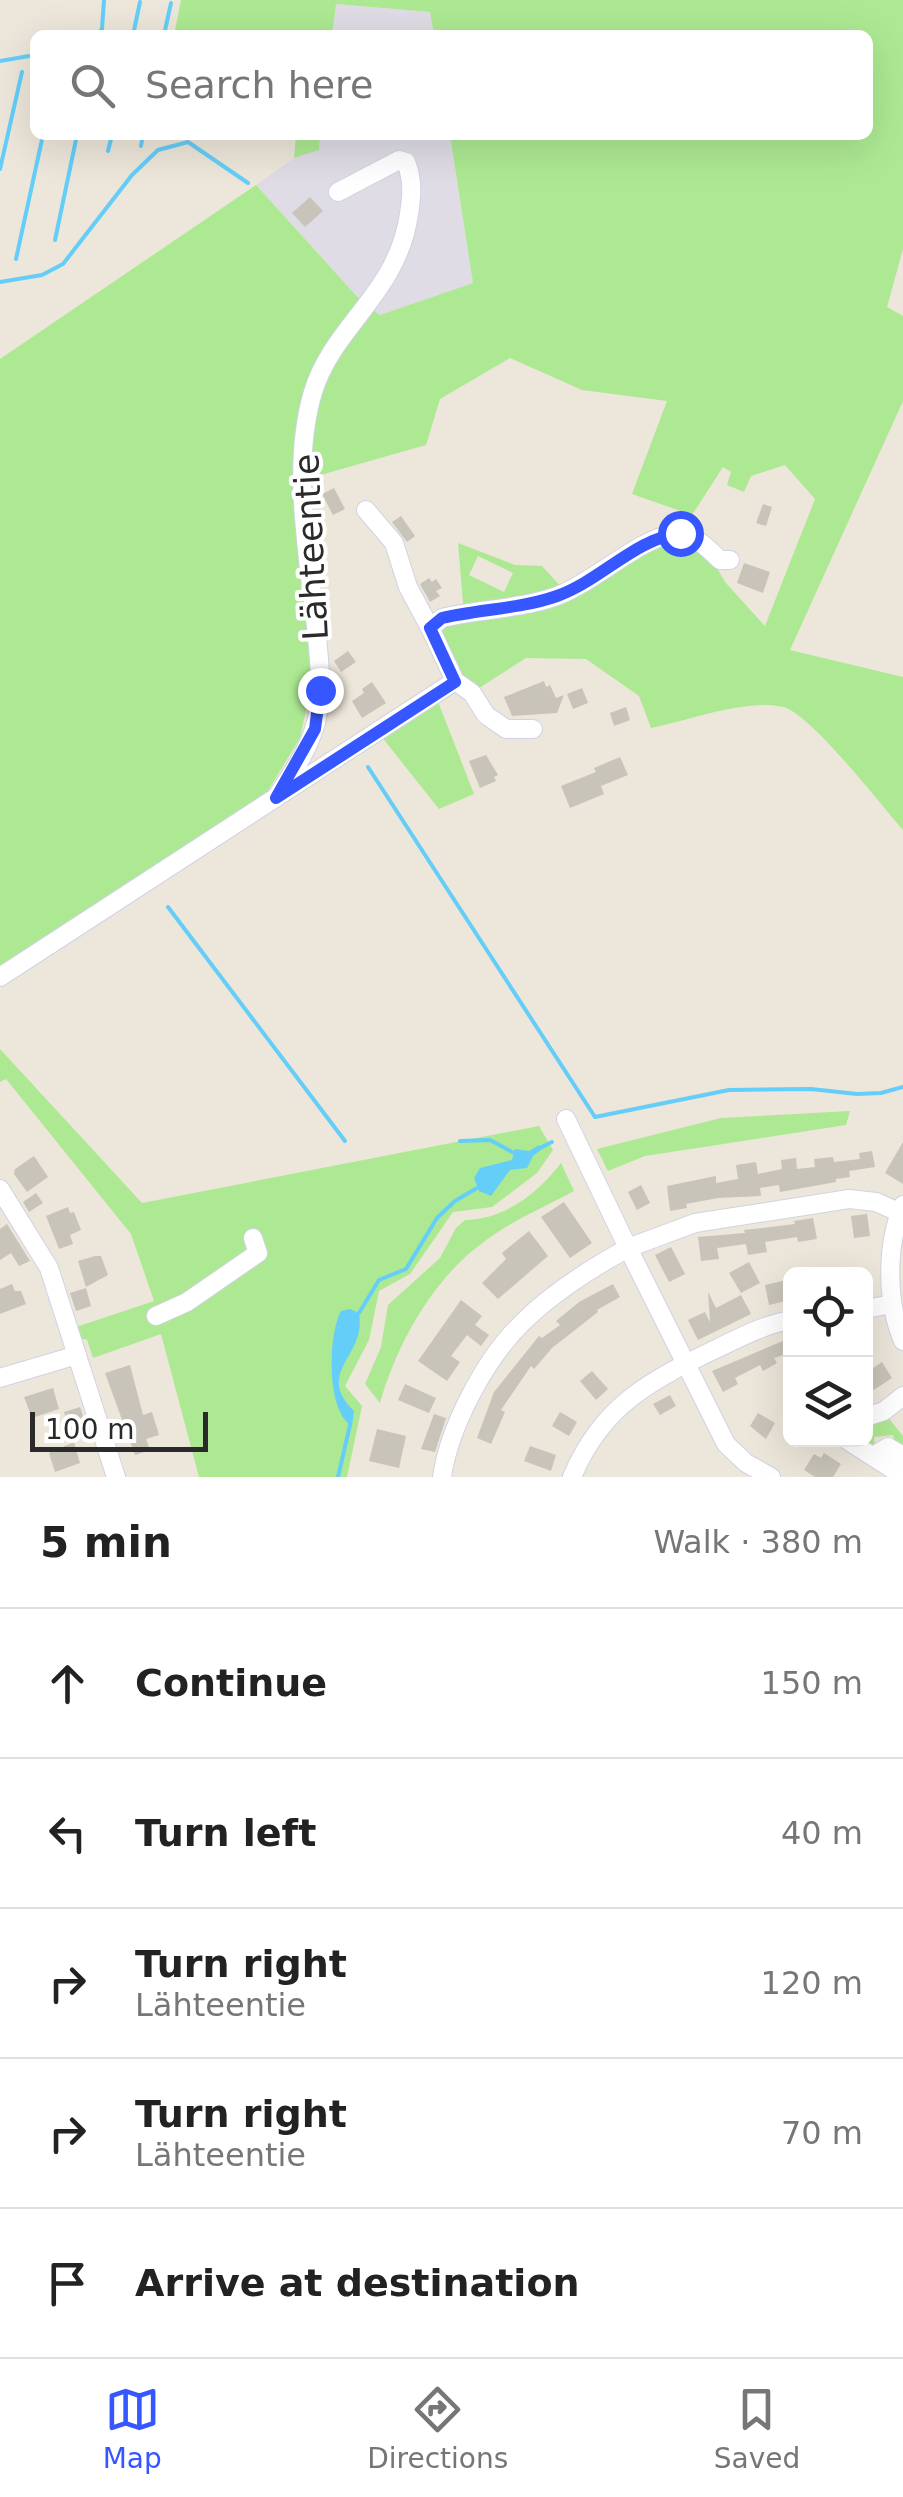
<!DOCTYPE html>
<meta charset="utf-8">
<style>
body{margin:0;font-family:"DejaVu Sans",sans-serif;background:#f6f6f6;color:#222}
.controls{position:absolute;right:30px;bottom:30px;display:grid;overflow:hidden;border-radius:15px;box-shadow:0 10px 40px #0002}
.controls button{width:90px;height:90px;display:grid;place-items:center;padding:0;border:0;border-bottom:2px solid #e0e0e0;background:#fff;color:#222;font:50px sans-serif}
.scale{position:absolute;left:30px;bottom:25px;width:178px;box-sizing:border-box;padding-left:10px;border:5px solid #2a2a2a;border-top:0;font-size:28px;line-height:35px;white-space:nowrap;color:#2a2a2a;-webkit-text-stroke:8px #fff;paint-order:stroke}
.stop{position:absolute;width:30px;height:30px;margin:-22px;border:8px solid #3657ff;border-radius:50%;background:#fff}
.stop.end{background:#3657ff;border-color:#fff;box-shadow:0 2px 10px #0008}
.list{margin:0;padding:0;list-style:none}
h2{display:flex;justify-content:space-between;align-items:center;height:130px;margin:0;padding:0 40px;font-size:42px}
h2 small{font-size:32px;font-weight:400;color:#767676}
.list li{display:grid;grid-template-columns:65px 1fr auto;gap:30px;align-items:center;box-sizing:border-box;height:150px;padding:0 40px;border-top:2px solid #e0e0e0}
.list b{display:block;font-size:38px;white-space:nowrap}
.list p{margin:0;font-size:32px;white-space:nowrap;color:#767676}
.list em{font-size:32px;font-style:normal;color:#767676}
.icon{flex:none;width:55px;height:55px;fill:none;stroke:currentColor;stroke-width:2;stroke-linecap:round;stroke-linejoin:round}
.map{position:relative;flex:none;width:903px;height:1477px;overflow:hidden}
.search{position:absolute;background:#fff;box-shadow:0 10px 40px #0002;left:30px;right:30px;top:30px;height:110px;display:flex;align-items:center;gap:25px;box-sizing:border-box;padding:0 35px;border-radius:15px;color:#767676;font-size:38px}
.sheet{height:880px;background:#fff}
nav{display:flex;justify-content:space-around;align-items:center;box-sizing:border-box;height:140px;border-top:2px solid #e0e0e0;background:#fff;font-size:28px;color:#767676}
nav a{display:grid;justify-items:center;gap:5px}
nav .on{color:#3657ff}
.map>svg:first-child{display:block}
.industrial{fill:#dfdce5}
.green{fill:#ade992;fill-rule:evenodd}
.water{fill:#64cef9}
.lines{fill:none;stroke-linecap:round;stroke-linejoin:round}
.stream{stroke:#64cef9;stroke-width:4}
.building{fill:#c8c4b9}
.minor-casing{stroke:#cfd3e4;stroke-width:20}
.minor{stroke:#fff;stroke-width:18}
.route{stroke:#3657ff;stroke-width:12}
.labels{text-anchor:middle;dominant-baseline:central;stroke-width:8;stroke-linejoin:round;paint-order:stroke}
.street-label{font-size:35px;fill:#2a2a2a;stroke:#fff}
</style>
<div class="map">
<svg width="903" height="1477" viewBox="0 0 903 1477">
<rect width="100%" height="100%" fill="#ede6da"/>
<g class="industrial">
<polygon points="335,4 430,12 434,35 332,35"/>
<polygon points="320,135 450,135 473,283 380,315 361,301 256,185 294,158 318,150"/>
</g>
<g class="green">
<path d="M181 0H903V249L887 307 903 316V401L790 650 903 677V830C881 805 810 713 783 707 748 698 686 721 651 728L639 696 586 659 526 658 476 690 458 679 434 629 464 615 458 543 515 565 542 566 563 589 659 534 708 552 725 582 765 626 815 499 785 465 751 476 744 492 727 485 731 472 723 467 692 515 632 494 667 401 582 390 510 358 440 399 426 445 296 482 312 682 300 738 266 794 132 885 0 968V359L256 185 361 301 380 315 473 283 450 135H868V35H434L430 12 336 4 332 35H174ZM478 556 513 573 504 592 469 575Z"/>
<polygon points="296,135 320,135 319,150 294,158"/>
<polygon points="437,699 474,794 439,809 381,736"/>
<polygon points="0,1049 142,1203 539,1126 553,1150 537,1173 492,1207 453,1212 410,1274 379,1291 369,1340 345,1386 362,1406 347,1477 199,1477 161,1334 93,1358 87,1340 76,1337 73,1328 154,1301 131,1234 6,1079 0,1082"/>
<polygon points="850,1111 846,1125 645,1156 608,1171 597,1149 721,1118"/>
<path d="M561 1163 574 1191C545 1207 511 1221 485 1241 434 1277 397 1343 380 1403L365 1384 381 1347 388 1305 440 1258 456 1228 465 1220C504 1220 538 1193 561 1163Z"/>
<polygon points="885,1414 903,1436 903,1444 896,1445 893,1435 874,1437 875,1448 857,1440 866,1440 866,1421"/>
</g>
<g class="water">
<polygon points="539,1145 541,1150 533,1156 527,1168 510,1170 491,1196 479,1191 474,1178 480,1168 512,1160 515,1149 529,1151"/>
<path d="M350 1309 359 1313C367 1357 314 1371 354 1411L352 1426C326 1411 328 1335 341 1311Z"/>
</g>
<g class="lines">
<g class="stream">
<polyline points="97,35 102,29 104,0"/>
<polyline points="133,35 140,2"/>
<polyline points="164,35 171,3"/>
<polyline points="0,61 35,55"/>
<polyline points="141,146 143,135"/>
<polyline points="108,151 112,135"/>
<polyline points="0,169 22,72"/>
<polyline points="55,240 77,135"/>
<polyline points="16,259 43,135"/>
<polyline points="0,282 42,275 63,264 132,175 158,150 188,142 248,183"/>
<polyline points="368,767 595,1117 729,1090 811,1089 857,1094 881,1093 903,1087"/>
<polyline points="168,907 345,1141"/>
<polyline points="460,1141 490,1140 514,1153"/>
<polyline points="540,1148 552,1142"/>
<polyline points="359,1313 379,1280 406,1269 437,1218 455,1201 477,1188"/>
<polyline points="338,1477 350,1425"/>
</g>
</g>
<g class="building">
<polygon points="310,197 323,211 305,227 292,213"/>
<polygon points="334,488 345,509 333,515 322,494"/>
<polygon points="763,504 772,507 766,526 756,523"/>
<polygon points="401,516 415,536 407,542 392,522"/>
<polygon points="744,563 770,572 763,593 737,583"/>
<polygon points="429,578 432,582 436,579 442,588 436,591 440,596 430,602 420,584"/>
<polygon points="348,651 356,662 341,672 334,661"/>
<polygon points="544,681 546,687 550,685 556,698 564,695 557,713 512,716 504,697"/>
<polygon points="372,682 386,703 362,718 352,701 364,693 362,689"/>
<polygon points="582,688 588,703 573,709 567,694"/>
<polygon points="626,707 630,720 614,726 610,713"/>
<polygon points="486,755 498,775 494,777 496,781 480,788 469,761"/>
<polygon points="620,757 628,775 601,786 604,794 570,808 561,786 596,772 594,768"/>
<polygon points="903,1142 903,1184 885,1173"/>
<polygon points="872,1151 875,1167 849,1171 850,1177 836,1179 836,1182 780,1192 779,1185 760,1188 761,1196 718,1198 686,1204 687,1208 670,1211 667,1186 716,1176 716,1183 738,1179 736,1165 756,1162 758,1174 782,1169 781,1160 796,1158 797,1169 815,1167 814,1159 833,1157 834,1162 860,1159 859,1153"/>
<polygon points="34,1156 48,1177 27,1192 14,1174 15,1169"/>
<polygon points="641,1185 650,1203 637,1210 628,1192"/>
<polygon points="36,1193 43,1203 29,1212 23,1202"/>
<polygon points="564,1202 592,1243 570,1258 541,1217"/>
<polygon points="68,1207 70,1213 74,1212 81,1230 70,1235 73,1244 59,1249 46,1216"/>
<polygon points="867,1214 870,1236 854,1238 851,1216"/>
<polygon points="813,1218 817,1239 798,1242 797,1237 765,1242 767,1252 748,1255 746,1244 717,1248 719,1259 701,1261 698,1237 745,1233 744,1230 795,1224 794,1221"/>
<polygon points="7,1224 30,1261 19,1266 11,1253 0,1260 0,1229"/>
<polygon points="529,1231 548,1256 498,1299 482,1283 506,1259 502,1253"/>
<polygon points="671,1247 685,1274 669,1282 655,1255"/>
<polygon points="95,1256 101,1256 108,1275 86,1287 78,1261"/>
<polygon points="749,1262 760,1283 741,1293 729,1273"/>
<polygon points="786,1280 790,1300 769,1305 765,1285"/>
<polygon points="12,1284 15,1291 21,1291 26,1304 0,1314 0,1289"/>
<polygon points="613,1284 620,1297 597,1310 598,1312 552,1348 534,1369 531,1366 501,1410 505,1412 491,1444 477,1438 494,1392 539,1336 542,1338 560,1325 556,1321 579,1302"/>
<polygon points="86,1288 91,1306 76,1311 70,1293"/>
<polygon points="708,1292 716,1308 741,1295 751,1314 698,1340 688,1320 705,1312 710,1322"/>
<polygon points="461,1300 482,1316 475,1325 489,1335 481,1346 467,1335 451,1356 460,1362 447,1381 418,1361"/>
<polygon points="790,1338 790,1353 774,1358 777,1363 763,1371 760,1365 735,1378 738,1384 723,1392 712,1371"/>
<polygon points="882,1362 892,1378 869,1393 866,1373"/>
<polygon points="130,1365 143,1415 152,1412 159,1435 146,1439 150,1450 135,1455 105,1373"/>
<polygon points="592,1371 608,1389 596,1400 580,1381"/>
<polygon points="405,1384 436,1398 429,1413 398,1400"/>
<polygon points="53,1388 59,1409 32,1418 24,1397"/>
<polygon points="670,1395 676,1406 660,1415 653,1404"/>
<polygon points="80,1407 86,1425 70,1430 64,1412"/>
<polygon points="560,1412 577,1422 569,1436 552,1426"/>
<polygon points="758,1413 775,1423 766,1439 750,1426"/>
<polygon points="434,1414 446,1418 435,1452 421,1449"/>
<polygon points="377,1429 406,1436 399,1468 369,1461"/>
<polygon points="74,1442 80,1463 55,1472 49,1453"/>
<polygon points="530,1446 556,1455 551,1471 524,1461"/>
<polygon points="824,1453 841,1464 833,1477 815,1477 804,1470 814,1454 821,1458"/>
</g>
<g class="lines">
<defs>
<g id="minor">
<polyline points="366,510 394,543 408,587 430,628"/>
<path d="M533 729H506L486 715 472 693 455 681 430 628 442 618C480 609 521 609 557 596 593 583 641 537 674 534 692 532 708 548 720 560H730"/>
<path d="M276 798C289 777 305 756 313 732 325 701 319 659 316 627 308 551 291 466 313 392 334 324 397 295 409 214 412 195 413 180 406 162L399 160 338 192"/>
<polyline points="0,977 455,681"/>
<polyline points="566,1119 628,1248 695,1223 849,1199 876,1202 903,1214"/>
<polyline points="0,1189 49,1268 116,1477"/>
<path d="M903 1205C886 1245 886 1301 903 1341"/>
<polyline points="866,1309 892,1304"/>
<polyline points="156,1316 187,1302 258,1253 253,1238"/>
<polyline points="0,1378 77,1355"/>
<polyline points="866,1417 884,1411 903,1396"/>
<polyline points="847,1440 903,1476"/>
<polyline points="873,1456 888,1447 903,1456"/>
<path d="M442 1477C449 1428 484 1361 520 1325 550 1294 590 1269 628 1248L726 1444 746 1463 771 1477"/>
<path d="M572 1477C602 1405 651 1380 718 1348 743 1336 764 1325 790 1320"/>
</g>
</defs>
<use href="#minor" class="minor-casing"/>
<use href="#minor" class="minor"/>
</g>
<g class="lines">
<path class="route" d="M320 690 315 729 276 798 455 682 430 628 442 618C480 609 520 609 557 596 600 581 635 539 680 533"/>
</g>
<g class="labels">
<g class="street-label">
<text transform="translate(311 547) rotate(-93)">Lähteentie</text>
</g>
</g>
</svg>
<div class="controls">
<button><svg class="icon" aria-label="locate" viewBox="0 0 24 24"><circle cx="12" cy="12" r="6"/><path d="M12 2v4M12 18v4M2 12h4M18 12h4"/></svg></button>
<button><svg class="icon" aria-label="layers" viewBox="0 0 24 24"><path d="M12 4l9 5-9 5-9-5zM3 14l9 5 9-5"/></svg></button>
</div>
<div class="scale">100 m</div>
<div class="stop" style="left:680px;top:533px"></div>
<div class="stop end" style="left:320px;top:690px"></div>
<div class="search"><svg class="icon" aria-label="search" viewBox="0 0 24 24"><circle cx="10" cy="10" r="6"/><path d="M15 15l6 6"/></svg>Search here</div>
</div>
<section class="sheet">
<h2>5 min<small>Walk · 380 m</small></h2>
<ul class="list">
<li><svg class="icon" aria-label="ahead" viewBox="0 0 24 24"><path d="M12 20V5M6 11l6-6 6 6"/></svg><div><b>Continue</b></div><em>150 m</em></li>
<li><svg class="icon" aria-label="left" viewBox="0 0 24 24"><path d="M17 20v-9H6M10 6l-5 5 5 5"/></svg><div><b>Turn left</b></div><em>40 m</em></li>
<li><svg class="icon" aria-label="right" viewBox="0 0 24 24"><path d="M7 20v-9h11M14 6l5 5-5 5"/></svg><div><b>Turn right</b><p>Lähteentie</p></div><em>120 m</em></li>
<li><svg class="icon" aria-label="right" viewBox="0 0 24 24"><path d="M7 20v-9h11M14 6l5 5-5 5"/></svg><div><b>Turn right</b><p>Lähteentie</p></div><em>70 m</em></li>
<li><svg class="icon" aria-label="arrive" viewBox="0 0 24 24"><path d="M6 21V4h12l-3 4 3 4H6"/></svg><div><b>Arrive at destination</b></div></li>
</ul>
</section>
<nav>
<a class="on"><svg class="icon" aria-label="map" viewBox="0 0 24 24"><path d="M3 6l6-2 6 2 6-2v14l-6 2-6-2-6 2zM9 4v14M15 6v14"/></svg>Map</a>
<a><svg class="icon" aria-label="directions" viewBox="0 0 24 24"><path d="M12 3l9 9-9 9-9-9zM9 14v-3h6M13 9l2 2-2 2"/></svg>Directions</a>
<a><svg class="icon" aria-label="saved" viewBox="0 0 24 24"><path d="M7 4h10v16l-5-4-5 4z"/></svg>Saved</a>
</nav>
